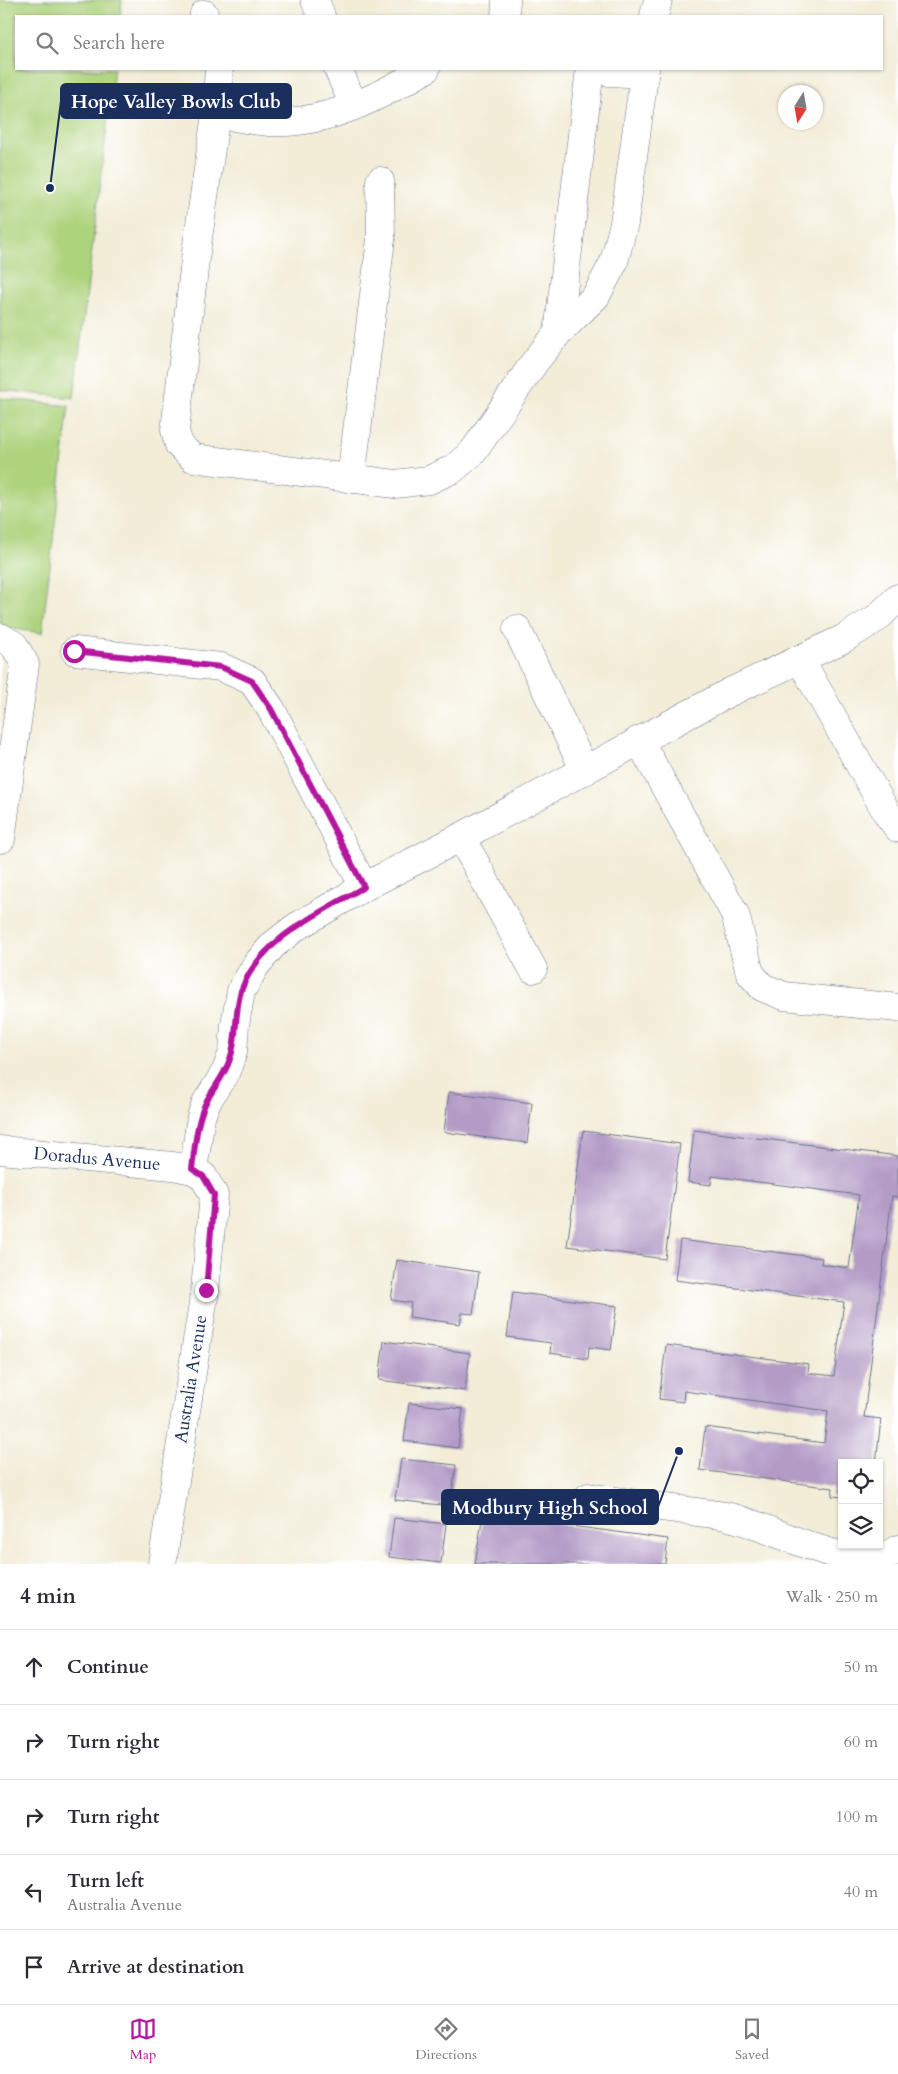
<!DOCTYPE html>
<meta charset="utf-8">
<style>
body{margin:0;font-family:Cardo,serif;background:#f7f7f7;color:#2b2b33}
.controls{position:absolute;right:15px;bottom:15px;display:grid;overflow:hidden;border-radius:0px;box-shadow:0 1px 4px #0004}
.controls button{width:45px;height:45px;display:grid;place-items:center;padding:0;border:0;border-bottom:1px solid #e1e1e2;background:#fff;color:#2b2b33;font:25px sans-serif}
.compass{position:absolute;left:778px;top:85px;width:45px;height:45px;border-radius:50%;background:#fff;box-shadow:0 1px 4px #0004;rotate:191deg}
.stop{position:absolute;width:15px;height:15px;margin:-11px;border:4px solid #b5179e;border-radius:50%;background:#fff}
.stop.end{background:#b5179e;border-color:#fff;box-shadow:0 1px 5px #0008}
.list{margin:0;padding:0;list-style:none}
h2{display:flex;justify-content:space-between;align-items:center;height:65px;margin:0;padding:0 20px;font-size:21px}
h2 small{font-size:16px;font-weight:400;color:#7c7c81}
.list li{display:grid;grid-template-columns:32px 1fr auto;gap:15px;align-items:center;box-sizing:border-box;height:75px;padding:0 20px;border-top:1px solid #e1e1e2}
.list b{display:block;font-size:19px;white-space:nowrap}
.list p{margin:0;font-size:16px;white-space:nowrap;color:#7c7c81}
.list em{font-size:16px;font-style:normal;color:#7c7c81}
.icon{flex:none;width:28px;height:28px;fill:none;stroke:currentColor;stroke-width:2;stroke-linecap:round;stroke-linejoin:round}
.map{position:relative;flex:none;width:898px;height:1564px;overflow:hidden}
.search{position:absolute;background:#fff;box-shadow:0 1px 4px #0004;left:15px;right:15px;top:15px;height:55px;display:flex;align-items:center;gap:12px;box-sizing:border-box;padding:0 18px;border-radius:0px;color:#7c7c81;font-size:19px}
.sheet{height:440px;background:#fff}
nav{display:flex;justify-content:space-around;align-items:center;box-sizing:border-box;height:70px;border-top:1px solid #e1e1e2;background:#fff;font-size:14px;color:#7c7c81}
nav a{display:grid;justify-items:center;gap:2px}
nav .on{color:#b5179e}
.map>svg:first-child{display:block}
.green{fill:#aed37d;stroke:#64816e}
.building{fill:#b39bc6}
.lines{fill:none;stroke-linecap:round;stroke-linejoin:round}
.minor-casing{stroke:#677289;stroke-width:29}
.minor{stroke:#fff;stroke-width:28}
.route{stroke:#b5179e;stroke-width:6}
.labels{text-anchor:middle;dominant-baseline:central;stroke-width:4;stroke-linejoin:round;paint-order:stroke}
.street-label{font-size:18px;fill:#1b2f5e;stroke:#fff}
.leader{fill:none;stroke:#1b2f5e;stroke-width:2}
.callout-dot{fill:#1b2f5e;stroke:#fff;stroke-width:2}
.callout{fill:#1b2f5e;stroke:#1b2f5e;stroke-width:2}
.callout-label{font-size:19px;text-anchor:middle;font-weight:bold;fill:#fff}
</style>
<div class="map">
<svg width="898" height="1564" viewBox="0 0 898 1564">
<rect width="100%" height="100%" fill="#fff"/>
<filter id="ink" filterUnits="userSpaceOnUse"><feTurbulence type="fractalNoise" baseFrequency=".02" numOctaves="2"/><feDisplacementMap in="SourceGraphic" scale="10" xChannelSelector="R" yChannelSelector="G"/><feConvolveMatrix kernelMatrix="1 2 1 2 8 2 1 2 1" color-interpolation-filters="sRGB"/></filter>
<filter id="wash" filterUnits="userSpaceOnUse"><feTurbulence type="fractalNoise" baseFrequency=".0096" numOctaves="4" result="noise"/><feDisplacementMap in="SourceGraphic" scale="20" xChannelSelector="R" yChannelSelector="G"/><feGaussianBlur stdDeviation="1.12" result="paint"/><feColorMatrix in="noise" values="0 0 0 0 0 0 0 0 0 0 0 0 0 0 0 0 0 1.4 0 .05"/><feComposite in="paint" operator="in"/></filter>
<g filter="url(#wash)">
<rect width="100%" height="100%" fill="#f3edd8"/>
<g class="green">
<polygon points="0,0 122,0 120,16 16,16 16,69 114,69 74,398 0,390"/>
<polygon points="0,398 69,406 42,633 0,627"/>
</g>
<g id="blocks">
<g class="building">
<polygon points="449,1092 532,1103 527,1143 444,1132"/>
<polygon points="694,1130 898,1156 898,1197 892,1196 864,1417 881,1419 876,1463 842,1463 842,1497 832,1496 833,1488 700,1470 705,1427 824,1443 828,1411 684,1391 683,1402 659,1399 666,1345 809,1364 808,1373 834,1376 844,1302 675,1280 680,1240 822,1258 821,1264 849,1268 859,1195 712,1176 711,1185 688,1182"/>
<polygon points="583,1131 680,1144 665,1259 567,1246"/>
<polygon points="397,1260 479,1272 473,1314 462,1313 460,1324 409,1317 411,1303 391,1300"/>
<polygon points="513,1292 617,1306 611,1350 589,1347 588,1359 550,1353 551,1343 507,1337"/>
<polygon points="384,1341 470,1353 465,1391 379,1380"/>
<polygon points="409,1403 463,1409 458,1448 404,1441"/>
<polygon points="401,1459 456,1465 450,1506 395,1500"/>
<polygon points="483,1514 668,1539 665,1564 475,1564"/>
<polygon points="394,1518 446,1524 441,1563 389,1557"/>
</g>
</g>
</g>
<g filter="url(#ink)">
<use href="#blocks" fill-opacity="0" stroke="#677289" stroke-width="1"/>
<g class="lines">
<defs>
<g id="minor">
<polyline points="315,0 321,16"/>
<polyline points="204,14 204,16"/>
<polyline points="505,16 506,0"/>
<polyline points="654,16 658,0"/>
<polyline points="219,69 216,114 196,252 175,430 179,445 193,458 395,484 429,480 453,469 473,452 534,363 558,333 596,296 614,262 624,223 645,69"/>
<polyline points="338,69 354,106"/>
<polyline points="592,69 609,72 644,74"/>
<path d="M216 114C233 116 251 121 269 122 326 125 379 97 426 69"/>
<polyline points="558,333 590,69"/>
<polyline points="351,479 381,239 380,181"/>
<polyline points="517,629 585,771"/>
<polyline points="0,637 14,645 25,664 1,839"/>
<polyline points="75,651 221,667 252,681 271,709 364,887"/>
<polyline points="800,659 888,815 898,828"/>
<polyline points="639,740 735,914 750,973 762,987 784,996 898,1008"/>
<polyline points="461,837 533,969"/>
<polyline points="0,1150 173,1166 193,1170 203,1176 214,1195 205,1290 162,1564"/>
<polyline points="193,1170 201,1117 206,1103 226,1071 233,1052 235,1025 241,991 256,965 273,945 296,927 364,887 461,837 728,693 843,639 877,618 898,598"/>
<path d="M588 1497 726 1516C770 1526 835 1564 878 1559 885 1558 892 1553 898 1549"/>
</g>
</defs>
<use href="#minor" class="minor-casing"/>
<use href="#minor" class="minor"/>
</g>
</g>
<g class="lines" filter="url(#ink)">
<path class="route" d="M74 651 221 667 252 681 271 709 364 887C320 913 259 939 241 991 234 1013 238 1038 230 1059 225 1075 214 1087 206 1102 196 1123 195 1147 192 1169L203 1176 214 1195 206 1290"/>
</g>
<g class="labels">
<g class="street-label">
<text transform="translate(97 1159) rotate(5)">Doradus Avenue</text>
<text transform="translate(191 1379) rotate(-81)">Australia Avenue</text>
</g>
</g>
<path class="leader" d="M50 188L61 101M679 1451L658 1507"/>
<g class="callout-dot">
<circle cx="50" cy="188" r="5"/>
<circle cx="679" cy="1451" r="5"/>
</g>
<g class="callout">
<rect x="61" y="84" width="230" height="34" rx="5"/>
<rect x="442" y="1490" width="216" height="34" rx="5"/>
</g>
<g class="callout-label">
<text x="176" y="108">Hope Valley Bowls Club</text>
<text x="550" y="1514">Modbury High School</text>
</g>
</svg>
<div class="controls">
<button><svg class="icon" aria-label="locate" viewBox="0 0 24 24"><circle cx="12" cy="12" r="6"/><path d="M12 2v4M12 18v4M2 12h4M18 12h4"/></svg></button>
<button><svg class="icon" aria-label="layers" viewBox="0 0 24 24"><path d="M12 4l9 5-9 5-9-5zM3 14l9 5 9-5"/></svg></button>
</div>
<svg class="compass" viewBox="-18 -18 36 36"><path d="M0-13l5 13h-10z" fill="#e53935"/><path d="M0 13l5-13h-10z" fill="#7c7c81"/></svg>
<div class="stop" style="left:74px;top:651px"></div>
<div class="stop end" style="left:206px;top:1290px"></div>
<div class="search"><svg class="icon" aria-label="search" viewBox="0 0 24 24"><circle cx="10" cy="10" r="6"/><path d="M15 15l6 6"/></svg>Search here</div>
</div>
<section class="sheet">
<h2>4 min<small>Walk · 250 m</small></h2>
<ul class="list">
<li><svg class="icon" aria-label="ahead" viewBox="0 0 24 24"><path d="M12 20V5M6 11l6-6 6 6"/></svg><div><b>Continue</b></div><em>50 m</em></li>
<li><svg class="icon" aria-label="right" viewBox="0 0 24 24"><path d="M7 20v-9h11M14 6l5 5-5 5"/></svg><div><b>Turn right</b></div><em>60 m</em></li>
<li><svg class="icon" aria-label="right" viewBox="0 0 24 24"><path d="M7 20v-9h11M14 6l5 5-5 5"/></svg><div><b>Turn right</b></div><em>100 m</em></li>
<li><svg class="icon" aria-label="left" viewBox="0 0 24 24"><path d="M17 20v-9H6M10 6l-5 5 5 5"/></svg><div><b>Turn left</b><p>Australia Avenue</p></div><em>40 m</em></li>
<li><svg class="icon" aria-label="arrive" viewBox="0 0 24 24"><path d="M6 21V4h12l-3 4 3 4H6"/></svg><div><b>Arrive at destination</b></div></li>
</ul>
</section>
<nav>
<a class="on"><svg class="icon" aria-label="map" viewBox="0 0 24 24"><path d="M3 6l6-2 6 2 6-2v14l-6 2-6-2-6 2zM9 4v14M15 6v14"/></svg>Map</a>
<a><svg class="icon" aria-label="directions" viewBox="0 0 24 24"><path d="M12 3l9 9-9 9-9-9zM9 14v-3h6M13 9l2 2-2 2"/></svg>Directions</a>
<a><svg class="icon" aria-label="saved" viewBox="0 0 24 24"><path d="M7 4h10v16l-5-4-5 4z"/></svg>Saved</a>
</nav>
